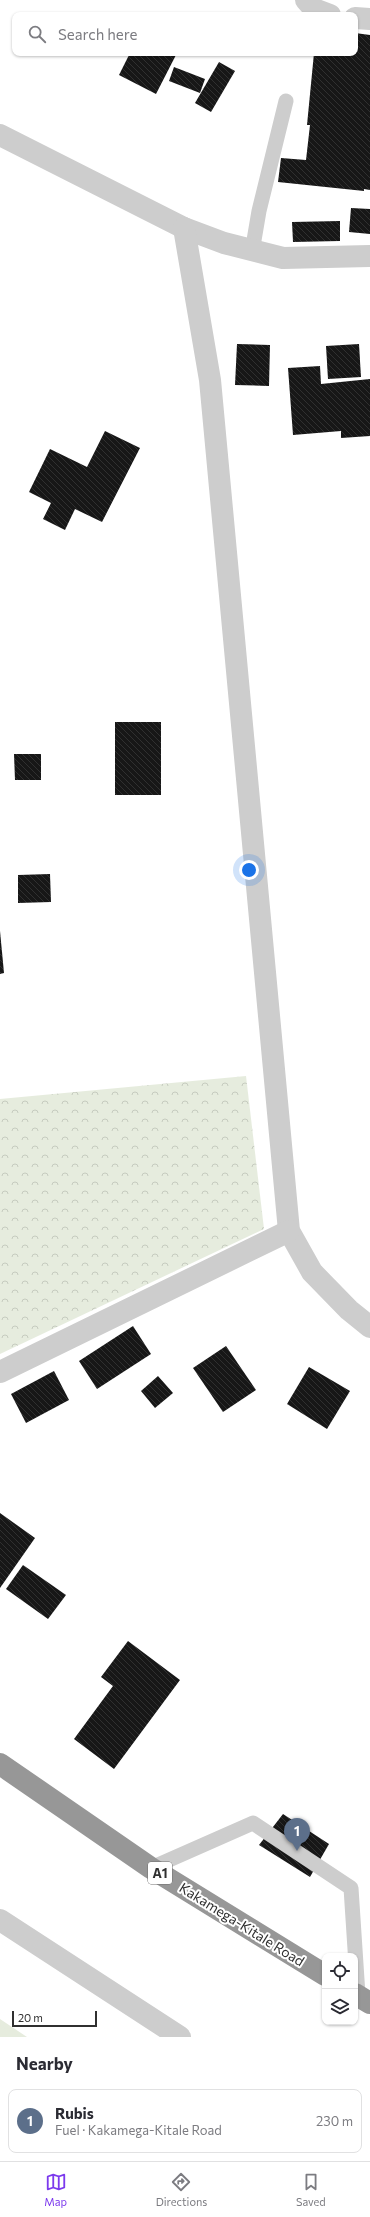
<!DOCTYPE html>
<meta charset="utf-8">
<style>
body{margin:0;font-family:Commissioner,sans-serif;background:#f2f2f3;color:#2b2b33}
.controls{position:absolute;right:12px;bottom:12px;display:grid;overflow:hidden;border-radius:8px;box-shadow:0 1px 3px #0004}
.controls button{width:36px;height:36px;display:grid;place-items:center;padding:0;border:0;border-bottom:1px solid #e1e1e2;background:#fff;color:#2b2b33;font:20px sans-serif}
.scale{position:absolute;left:12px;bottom:10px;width:85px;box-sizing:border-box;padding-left:4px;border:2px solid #303030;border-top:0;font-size:11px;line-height:14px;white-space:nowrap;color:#303030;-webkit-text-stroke:3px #fff;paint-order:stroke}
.you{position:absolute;left:249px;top:870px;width:14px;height:14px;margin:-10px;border:3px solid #fff;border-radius:50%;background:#1a73e8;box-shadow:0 0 0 6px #1a73e833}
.badge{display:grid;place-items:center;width:26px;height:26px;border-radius:50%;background:#7c3aed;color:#fff;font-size:13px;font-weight:700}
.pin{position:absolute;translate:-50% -33px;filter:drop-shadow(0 1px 2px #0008)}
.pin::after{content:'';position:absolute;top:21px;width:14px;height:12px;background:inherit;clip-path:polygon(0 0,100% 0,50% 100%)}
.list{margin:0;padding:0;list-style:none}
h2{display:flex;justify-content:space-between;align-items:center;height:52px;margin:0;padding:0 16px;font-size:17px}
h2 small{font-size:13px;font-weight:400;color:#7c7c81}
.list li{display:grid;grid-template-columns:26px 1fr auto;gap:12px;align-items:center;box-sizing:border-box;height:64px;margin:0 8px 8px;padding:0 8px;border:1px solid #e1e1e2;border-radius:8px}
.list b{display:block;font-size:15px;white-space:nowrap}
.list p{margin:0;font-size:13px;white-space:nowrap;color:#7c7c81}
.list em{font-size:13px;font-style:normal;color:#7c7c81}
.icon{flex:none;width:22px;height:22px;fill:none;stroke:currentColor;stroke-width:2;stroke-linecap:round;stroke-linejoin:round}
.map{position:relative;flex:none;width:370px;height:2037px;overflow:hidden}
.search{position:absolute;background:#fff;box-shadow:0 1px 3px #0004;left:12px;right:12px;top:12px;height:44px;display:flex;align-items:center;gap:10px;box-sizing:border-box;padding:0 14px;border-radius:8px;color:#7c7c81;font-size:15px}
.sheet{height:124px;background:#fff}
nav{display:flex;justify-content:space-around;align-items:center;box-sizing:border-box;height:56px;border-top:1px solid #e1e1e2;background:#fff;font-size:11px;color:#7c7c81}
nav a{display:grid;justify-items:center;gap:2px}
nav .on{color:#7c3aed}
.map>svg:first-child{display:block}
.green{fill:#e6ecde}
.forest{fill:url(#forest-crowns)}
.building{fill:url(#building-back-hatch)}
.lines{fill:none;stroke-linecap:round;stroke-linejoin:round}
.lane{stroke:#cdcdcd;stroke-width:15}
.street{stroke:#cdcdcd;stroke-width:22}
.highway{stroke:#979797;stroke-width:22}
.labels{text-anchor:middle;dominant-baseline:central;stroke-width:4;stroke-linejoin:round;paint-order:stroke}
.shield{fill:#fff;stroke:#6e6e6e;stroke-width:1}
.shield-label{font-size:13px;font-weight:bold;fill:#303030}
.street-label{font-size:14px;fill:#303030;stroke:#fff}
</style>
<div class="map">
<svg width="370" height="2037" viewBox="0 0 370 2037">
<defs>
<pattern id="forest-crowns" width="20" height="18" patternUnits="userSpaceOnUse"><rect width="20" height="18" fill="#e6ecde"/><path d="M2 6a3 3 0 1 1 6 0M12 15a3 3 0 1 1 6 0" fill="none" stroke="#c6cbbf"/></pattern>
<pattern id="building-back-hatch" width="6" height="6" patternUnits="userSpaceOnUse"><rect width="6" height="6" fill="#171717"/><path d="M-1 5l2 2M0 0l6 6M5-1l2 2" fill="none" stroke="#303030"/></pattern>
</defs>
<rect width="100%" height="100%" fill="#fff"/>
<polygon class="green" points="0,2019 27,2037 0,2037"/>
<polygon class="forest" points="246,1076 264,1229 0,1354 0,1099"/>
<g class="building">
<polygon points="355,33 370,35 370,190 364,189 364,191 278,182 281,158 306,160 310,125 307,125 314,53 355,53"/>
<polygon points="130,53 177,53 156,94 119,75"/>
<polygon points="219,62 235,71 211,112 195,103"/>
<polygon points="174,67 205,79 200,93 169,81"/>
<polygon points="351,208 370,209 370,234 349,232"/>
<polygon points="340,221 340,241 293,242 292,222"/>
<polygon points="237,344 270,345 269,386 235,385"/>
<polygon points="359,344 361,377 328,379 326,346"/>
<polygon points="320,366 321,384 370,379 370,436 341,438 341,431 293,435 288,368"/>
<polygon points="105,431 140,448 102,522 75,509 65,530 43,519 51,503 29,492 50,449 87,467"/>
<rect x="115" y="722" width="46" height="73"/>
<polygon points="14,754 41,754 41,780 15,780"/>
<polygon points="50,874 51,902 18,903 18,875"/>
<polygon points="0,931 4,973 0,974"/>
<polygon points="133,1326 151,1354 97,1389 79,1361"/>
<polygon points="226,1346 256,1390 223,1412 193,1368"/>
<polygon points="309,1367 350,1391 327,1429 287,1404"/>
<polygon points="54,1371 69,1400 26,1423 11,1394"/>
<polygon points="158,1376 173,1393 155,1408 141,1391"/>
<polygon points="0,1513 35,1538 0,1588"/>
<polygon points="23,1565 66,1595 48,1619 6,1589"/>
<polygon points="128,1641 180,1680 114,1769 74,1739 113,1686 101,1677"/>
<polygon points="283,1814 329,1844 310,1877 259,1845"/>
</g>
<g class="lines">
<g class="lane">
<polyline points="252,252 259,211 286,101"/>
<polyline points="151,1868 253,1823 351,1888 358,1995"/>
</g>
<g class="street">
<polyline points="306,0 314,9 330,15"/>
<polyline points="355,18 370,19"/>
<polyline points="0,135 184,228 224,243 283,258 370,256"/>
<polyline points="184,228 210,380 289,1231 312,1272 349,1310 370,1327"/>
<polyline points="0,1372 289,1231"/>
<polyline points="0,1920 180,2037"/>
</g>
<g class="highway">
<polyline points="0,1764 151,1868 325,1975"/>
<polyline points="355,1994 370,2003"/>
</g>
</g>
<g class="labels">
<rect class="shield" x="148" y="1862" width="24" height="22" rx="3"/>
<g class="shield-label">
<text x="160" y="1873">A1</text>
</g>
<g class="street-label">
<text transform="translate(242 1924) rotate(32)">Kakamega-Kitale Road</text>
</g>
</g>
</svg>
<div class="controls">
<button><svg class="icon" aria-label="locate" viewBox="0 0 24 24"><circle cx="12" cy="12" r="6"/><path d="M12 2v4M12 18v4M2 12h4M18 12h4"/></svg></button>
<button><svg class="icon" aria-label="layers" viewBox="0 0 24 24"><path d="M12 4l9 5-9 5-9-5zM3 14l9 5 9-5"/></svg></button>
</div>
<div class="scale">20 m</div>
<div class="you"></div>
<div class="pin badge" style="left:297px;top:1851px;background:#5c6f8a">1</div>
<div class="search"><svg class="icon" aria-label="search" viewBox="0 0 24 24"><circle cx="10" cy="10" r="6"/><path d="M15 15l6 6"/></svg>Search here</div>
</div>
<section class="sheet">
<h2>Nearby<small></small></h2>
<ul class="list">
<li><span class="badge" style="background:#5c6f8a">1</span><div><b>Rubis</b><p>Fuel · Kakamega-Kitale Road</p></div><em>230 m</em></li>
</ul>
</section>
<nav>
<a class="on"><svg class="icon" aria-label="map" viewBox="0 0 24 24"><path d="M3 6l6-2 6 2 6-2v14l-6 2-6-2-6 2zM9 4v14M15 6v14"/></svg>Map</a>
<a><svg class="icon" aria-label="directions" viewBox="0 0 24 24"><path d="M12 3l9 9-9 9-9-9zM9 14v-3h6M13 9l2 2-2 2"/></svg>Directions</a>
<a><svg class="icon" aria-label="saved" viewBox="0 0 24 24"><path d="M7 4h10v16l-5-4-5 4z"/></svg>Saved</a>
</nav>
